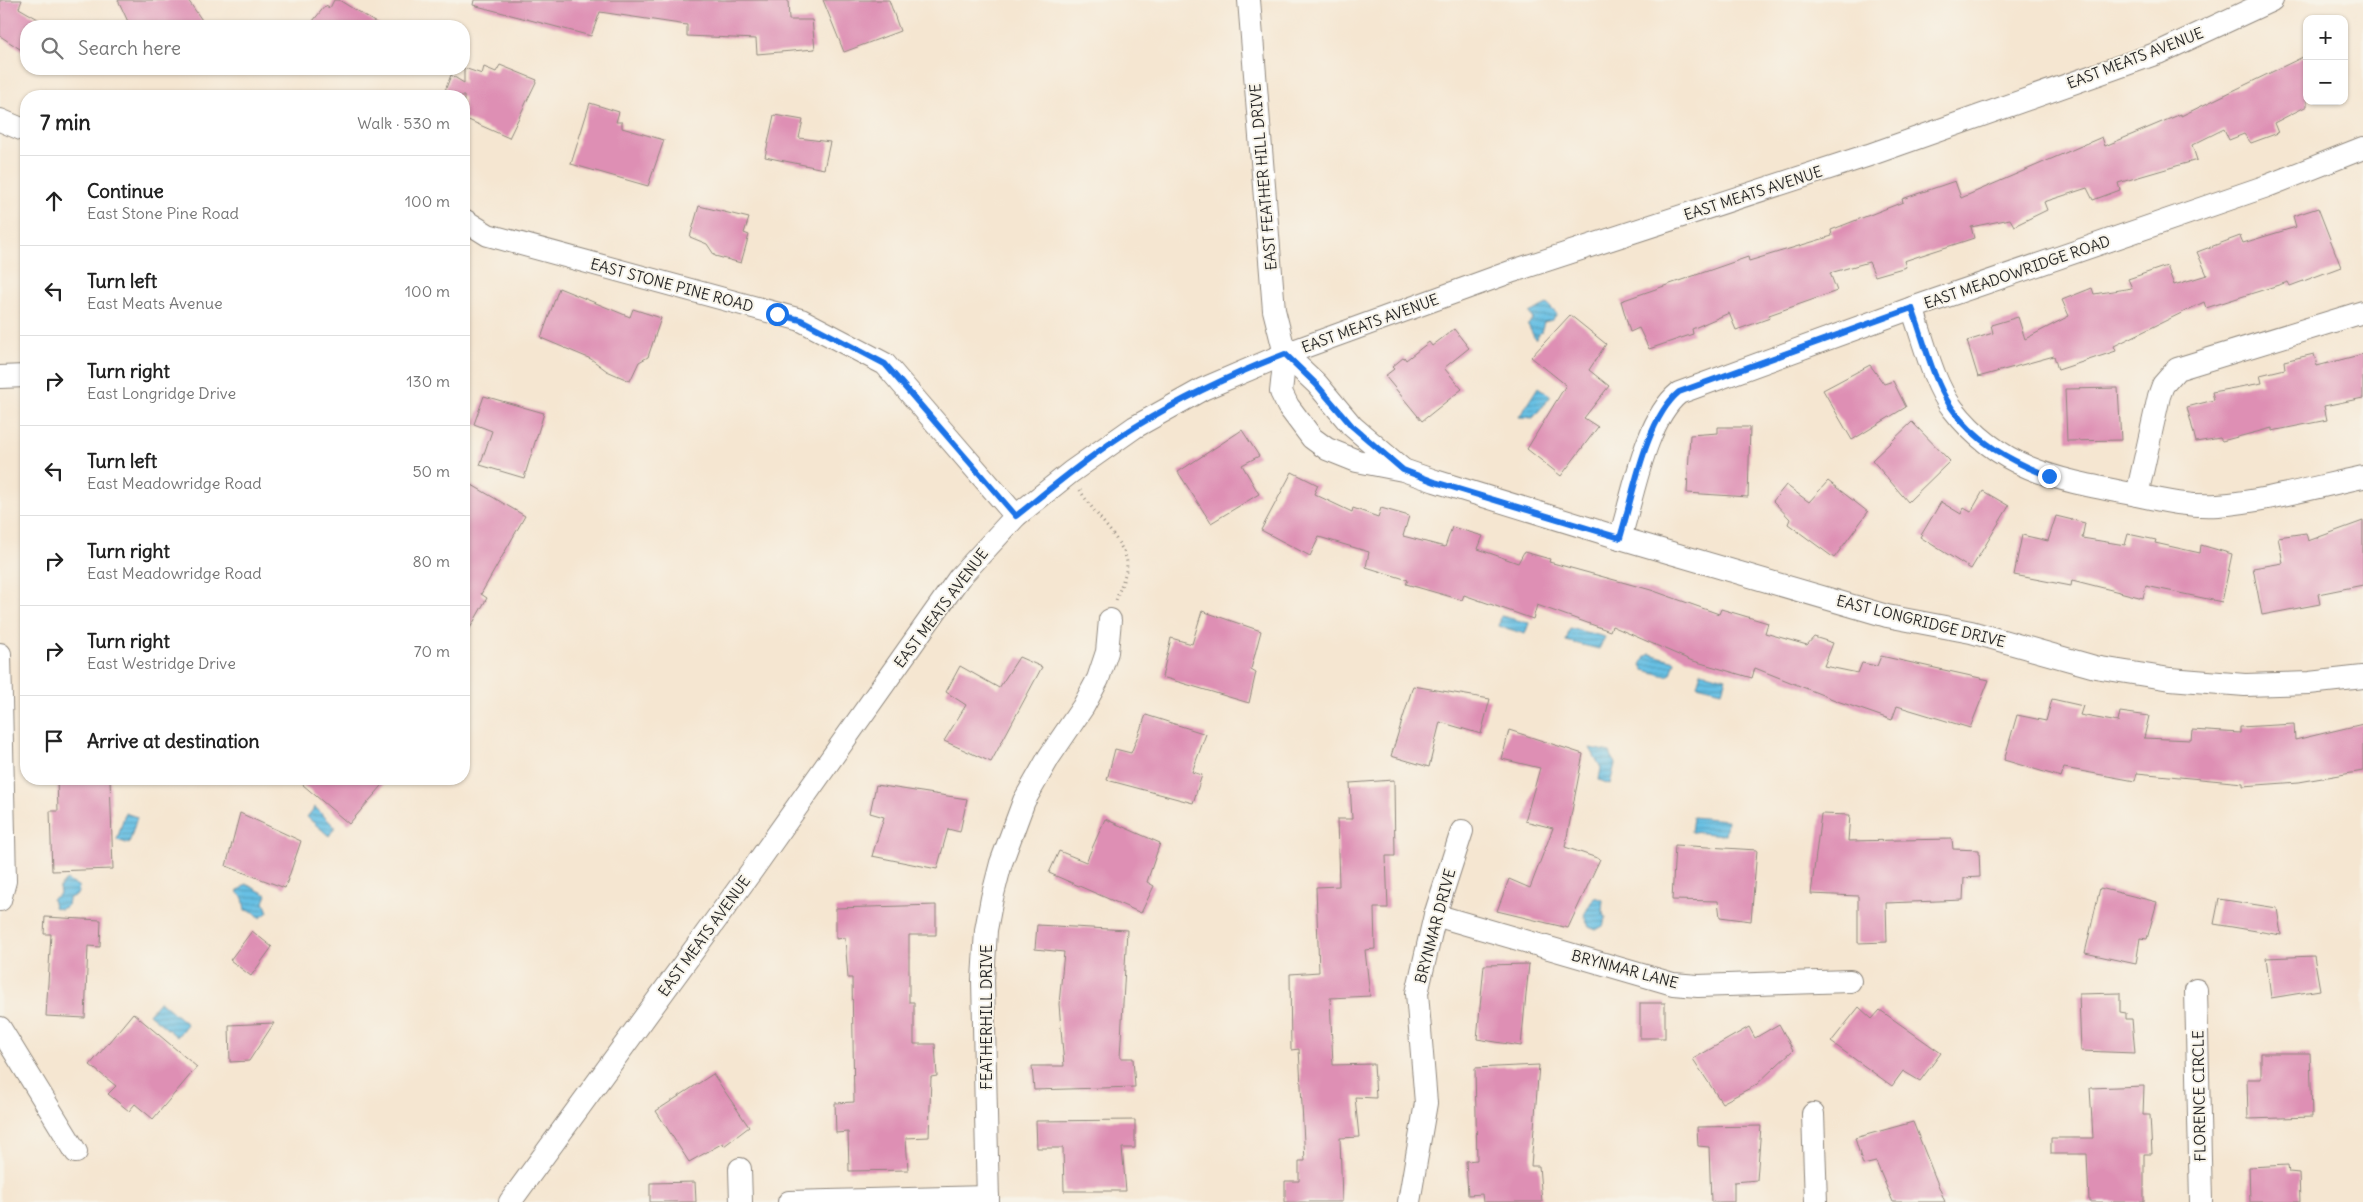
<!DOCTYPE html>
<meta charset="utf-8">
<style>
body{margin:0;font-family:Delius,sans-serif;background:#f2f2f2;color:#222}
.controls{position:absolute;right:15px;top:15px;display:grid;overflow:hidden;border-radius:10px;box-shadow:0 1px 4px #0004}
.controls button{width:45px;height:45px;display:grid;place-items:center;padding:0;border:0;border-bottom:1px solid #e0e0e0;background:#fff;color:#222;font:25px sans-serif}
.stop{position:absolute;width:15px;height:15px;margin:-11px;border:4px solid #1a73e8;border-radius:50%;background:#fff}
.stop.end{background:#1a73e8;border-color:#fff;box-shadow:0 1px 5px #0008}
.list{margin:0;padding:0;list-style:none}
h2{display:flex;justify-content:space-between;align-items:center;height:65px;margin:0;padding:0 20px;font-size:21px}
h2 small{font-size:16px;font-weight:400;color:#767676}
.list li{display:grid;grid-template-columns:32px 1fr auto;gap:15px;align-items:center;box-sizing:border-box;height:90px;padding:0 20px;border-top:1px solid #e0e0e0}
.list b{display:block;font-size:19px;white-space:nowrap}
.list p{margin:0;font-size:16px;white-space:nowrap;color:#767676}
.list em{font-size:16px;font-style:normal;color:#767676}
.icon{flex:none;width:28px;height:28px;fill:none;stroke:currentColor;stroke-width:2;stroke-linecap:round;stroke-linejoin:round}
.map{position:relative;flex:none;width:2363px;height:1202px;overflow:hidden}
.search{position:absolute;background:#fff;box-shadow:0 1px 4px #0004;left:20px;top:20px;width:450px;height:55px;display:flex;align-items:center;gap:12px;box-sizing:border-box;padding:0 18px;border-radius:20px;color:#767676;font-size:19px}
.panel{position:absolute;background:#fff;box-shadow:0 1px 4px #0004;left:20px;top:90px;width:450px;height:695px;border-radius:20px}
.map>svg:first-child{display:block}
.water{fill:url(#water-rules);stroke:#497688}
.building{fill:#de8fb4}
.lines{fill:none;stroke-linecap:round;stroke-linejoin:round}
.minor-casing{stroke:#90887e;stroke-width:24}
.path{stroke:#90887e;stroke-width:3;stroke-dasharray:1 4;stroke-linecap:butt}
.minor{stroke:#fff;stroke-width:22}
.route{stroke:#1a73e8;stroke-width:6}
.labels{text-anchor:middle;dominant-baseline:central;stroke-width:4;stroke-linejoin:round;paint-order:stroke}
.street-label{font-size:15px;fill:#2b2b2b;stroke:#f7f3e8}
</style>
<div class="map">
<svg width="2363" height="1202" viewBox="0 0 2363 1202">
<defs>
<pattern id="water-rules" width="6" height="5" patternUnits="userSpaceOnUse" patternTransform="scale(1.25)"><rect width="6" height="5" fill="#67c0e4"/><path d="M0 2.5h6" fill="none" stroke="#559cb9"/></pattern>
</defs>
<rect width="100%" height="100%" fill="#f7f3e8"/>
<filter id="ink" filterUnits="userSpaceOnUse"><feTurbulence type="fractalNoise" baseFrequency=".02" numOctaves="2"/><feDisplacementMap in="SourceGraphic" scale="10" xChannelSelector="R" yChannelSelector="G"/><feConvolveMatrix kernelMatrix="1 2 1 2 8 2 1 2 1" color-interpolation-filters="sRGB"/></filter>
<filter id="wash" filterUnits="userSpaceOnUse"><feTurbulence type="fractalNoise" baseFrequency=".0096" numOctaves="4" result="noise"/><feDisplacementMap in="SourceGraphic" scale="20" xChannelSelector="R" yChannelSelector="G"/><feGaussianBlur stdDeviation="1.12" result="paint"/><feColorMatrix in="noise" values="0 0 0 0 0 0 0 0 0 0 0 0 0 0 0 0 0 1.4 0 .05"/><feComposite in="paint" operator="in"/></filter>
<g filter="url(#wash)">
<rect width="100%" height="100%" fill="#f5e6d1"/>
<g class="water">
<polygon points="1547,304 1557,314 1552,320 1544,322 1541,332 1535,339 1528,325 1533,318 1529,313"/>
<polygon points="1538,387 1551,396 1533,418 1519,417"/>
<polygon points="1501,616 1529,623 1525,634 1499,626"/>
<polygon points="1570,628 1605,637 1599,649 1566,641"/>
<polygon points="1650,654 1675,661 1671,674 1666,676 1644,670 1641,665 1645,657"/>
<polygon points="1701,672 1726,678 1722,691 1697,685"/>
<polygon points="1590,748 1610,752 1615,764 1610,784 1599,780 1601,768"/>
<polygon points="315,807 335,827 329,836 307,817"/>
<polygon points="125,813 137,817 129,844 117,840"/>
<polygon points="1693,817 1727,820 1725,835 1691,832"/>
<polygon points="66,880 78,886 79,893 68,899 67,906 60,909 54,907 52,899 60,894 59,888"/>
<polygon points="246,884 267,895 264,902 268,912 260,918 254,912 245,910 243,898 237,892"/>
<polygon points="1594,897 1603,900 1602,911 1606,917 1603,926 1596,930 1589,927 1584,915"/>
<polygon points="160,1001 187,1024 177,1037 149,1014"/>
</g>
<g id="blocks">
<g class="building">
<polygon points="0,0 22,0 19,8 50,26 26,26 26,53 0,36"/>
<polygon points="118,0 188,0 206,26 130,26"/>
<polygon points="334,0 339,0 381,26 309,26 325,6 330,8"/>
<polygon points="474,0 788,0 789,20 812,20 815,49 757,54 756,39 687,36 687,25 600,12 591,36 473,5"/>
<polygon points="823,0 889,0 900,31 844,52"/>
<polygon points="2307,55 2307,106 2274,123 2278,133 2251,143 2244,134 2229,140 2224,129 2192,145 2197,160 2118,183 2120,190 2093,200 2087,188 2044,202 2047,210 2014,226 2010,219 1971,227 1974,238 1904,261 1906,267 1875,276 1869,262 1830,273 1837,291 1769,315 1770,318 1736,330 1729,313 1692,329 1693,334 1649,349 1639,328 1630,332 1621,301 1748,257 1749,261 1832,236 1831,230 1903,202 1902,199 1955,181 1961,198 2102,137 2105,146 2181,114 2181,116"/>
<polygon points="500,65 537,80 509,138 464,118 464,96 443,96 451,75 464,83 464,68 482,74 484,67 496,72"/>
<polygon points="590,103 619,112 616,122 622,122 622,128 664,140 648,186 571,164"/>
<polygon points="774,115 803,120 799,138 830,142 824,169 765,157"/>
<polygon points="699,206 749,218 744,233 749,235 741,263 715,256 707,244 690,237"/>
<polygon points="2318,208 2341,267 2290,286 2288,282 2206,308 2204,302 2114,346 2116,351 2058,370 2054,356 1978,377 1967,341 1993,333 1991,325 2018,317 2025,339 2069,316 2062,300 2092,288 2094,294 2132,288 2128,279 2167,266 2174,285 2207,275 2197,252 2240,236 2243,243 2296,227 2293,216"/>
<polygon points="559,288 630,317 633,309 661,318 648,357 639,362 630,381 607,371 591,359 541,338"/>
<polygon points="1570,315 1606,344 1589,370 1609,386 1584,418 1598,427 1561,476 1527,449 1566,385 1531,357"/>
<polygon points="1454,329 1469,348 1444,368 1462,389 1422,421 1385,376 1394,369 1392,367 1404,357 1406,360 1429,342 1432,346"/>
<polygon points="2314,354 2317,366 2363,354 2363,398 2324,406 2327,420 2272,431 2272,428 2222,441 2220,438 2196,442 2187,407 2214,400 2212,392 2262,383 2260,375 2285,369 2284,361"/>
<polygon points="1870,365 1884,384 1893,381 1906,407 1852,440 1823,390"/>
<polygon points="2118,388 2121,440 2067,441 2065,389"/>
<polygon points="484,396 544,413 524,478 480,465 492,431 474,424"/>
<polygon points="1912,422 1950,461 1908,502 1872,460"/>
<polygon points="1718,427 1750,427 1748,497 1687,493 1690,435 1718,433"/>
<polygon points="1242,430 1259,456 1242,465 1259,494 1211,523 1178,472"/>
<polygon points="1292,472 1318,485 1314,494 1352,512 1353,508 1378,517 1381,508 1409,516 1403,536 1445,547 1452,527 1483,536 1478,549 1518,563 1524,552 1550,559 1549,562 1651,590 1719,614 1721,609 1768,623 1765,633 1807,645 1814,637 1833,643 1824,666 1858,673 1862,663 1877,666 1881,656 1989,680 1970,728 1897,706 1892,720 1840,702 1755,668 1752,678 1690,660 1612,626 1610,631 1537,605 1533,619 1464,595 1462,600 1406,584 1408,580 1366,567 1369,552 1319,537 1310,556 1261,530"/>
<polygon points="1828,481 1868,512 1834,558 1788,524 1790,519 1773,501 1786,485 1809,502"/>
<polygon points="472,485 525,516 481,594 487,598 464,639 464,498"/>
<polygon points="1983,491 2009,506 1971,569 1920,537 1941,502 1961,514 1964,508 1971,512"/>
<polygon points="2056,516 2085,523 2082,538 2125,545 2128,534 2156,540 2155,543 2200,553 2201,545 2232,554 2222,602 2146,586 2143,598 2072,580 2071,586 2014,575 2022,535 2048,541"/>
<polygon points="2363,521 2363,585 2318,594 2320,604 2262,615 2253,568 2283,563 2278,537 2306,533 2308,541"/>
<polygon points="1202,611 1261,631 1251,669 1256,672 1249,703 1162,677 1171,638 1192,644"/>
<polygon points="1019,657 1042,667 991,762 944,741 966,705 946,692 960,666 999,688"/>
<polygon points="1413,686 1490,699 1481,734 1440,722 1429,767 1391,756"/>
<polygon points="2052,699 2083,706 2080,715 2118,722 2120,712 2149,716 2144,738 2191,740 2192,730 2240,733 2240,727 2294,724 2295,740 2363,724 2363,771 2299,782 2243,786 2243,783 2137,773 2135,781 2064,768 2061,777 2004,760 2017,715 2046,721"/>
<polygon points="1146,715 1206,734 1192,772 1202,775 1193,803 1107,780 1115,749 1131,753"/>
<polygon points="1509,730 1583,754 1565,847 1600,859 1568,928 1497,911 1509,879 1530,888 1553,828 1525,821 1540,768 1502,759"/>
<polygon points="57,779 110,779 113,869 52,871 50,811 58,811"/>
<polygon points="296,779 388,779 349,824"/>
<polygon points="1394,780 1395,856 1386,856 1388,908 1374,908 1375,949 1365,950 1370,996 1330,998 1333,1065 1374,1064 1376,1098 1355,1097 1359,1137 1340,1138 1342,1202 1285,1202 1285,1181 1299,1181 1299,1161 1305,1161 1299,1049 1291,1050 1290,974 1319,972 1316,887 1339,886 1337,819 1352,819 1350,783"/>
<polygon points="876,785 967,799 960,832 948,829 937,869 872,856 884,817 870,813"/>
<polygon points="240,813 301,841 285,888 226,866"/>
<polygon points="1821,814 1850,815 1848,841 1952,839 1953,849 1979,850 1980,877 1964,878 1963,900 1886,903 1887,942 1858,943 1858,896 1811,894"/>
<polygon points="1105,819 1160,843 1147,882 1154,886 1141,913 1049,873 1059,851 1086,862"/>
<polygon points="1675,845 1757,850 1751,921 1720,917 1718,901 1672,900"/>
<polygon points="2100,888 2157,902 2147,939 2140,938 2136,964 2085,953"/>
<polygon points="2219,899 2277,908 2281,935 2214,924"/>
<polygon points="936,905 936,935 909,935 909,1002 914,1002 914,1044 935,1044 937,1076 931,1077 929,1137 906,1138 908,1170 849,1171 848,1132 836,1133 835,1103 854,1102 852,978 848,978 845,938 836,939 836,908"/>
<polygon points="45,917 101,920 100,947 88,946 85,1018 46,1016 51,934 44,934"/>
<polygon points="1037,925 1127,930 1120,1058 1133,1058 1135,1087 1034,1090 1032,1066 1064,1066 1059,1004 1064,952 1035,949"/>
<polygon points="252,931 272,947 251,976 230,960"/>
<polygon points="2314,956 2320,990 2271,998 2266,958"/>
<polygon points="1529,964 1521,1046 1477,1039 1484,965"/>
<polygon points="2120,993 2120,1012 2126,1013 2126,1019 2132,1019 2135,1053 2081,1051 2079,994"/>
<rect x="1640" y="1003" width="25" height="35"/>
<polygon points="1859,1007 1872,1019 1880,1010 1941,1053 1920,1081 1903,1071 1892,1086 1831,1042"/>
<polygon points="133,1013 197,1067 153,1119 135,1104 129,1111 108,1094 116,1086 90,1065"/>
<polygon points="274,1023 249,1061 230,1062 229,1025"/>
<polygon points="1779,1024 1793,1050 1756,1085 1722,1103 1693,1059 1749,1027 1755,1038"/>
<polygon points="2261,1053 2310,1053 2312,1117 2248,1119 2247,1079 2261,1079"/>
<polygon points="1539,1065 1531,1166 1539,1166 1542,1202 1483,1202 1482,1194 1468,1195 1466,1161 1477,1160 1475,1068"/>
<polygon points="713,1074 749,1127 724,1146 723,1143 689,1162 656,1111"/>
<polygon points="2144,1086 2143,1115 2150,1115 2152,1154 2144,1154 2144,1202 2089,1202 2087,1154 2051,1154 2051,1138 2093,1138 2090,1088"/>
<polygon points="1135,1120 1135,1148 1122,1148 1126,1191 1064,1191 1063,1148 1037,1148 1036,1121"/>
<polygon points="1913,1122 1945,1202 1893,1202 1876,1162 1863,1165 1855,1138"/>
<polygon points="1761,1126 1757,1180 1734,1182 1734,1202 1711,1202 1709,1147 1698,1146 1697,1127"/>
<polygon points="2288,1165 2289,1172 2299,1173 2300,1202 2250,1202 2249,1167"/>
<polygon points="695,1182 696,1202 650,1202 650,1183"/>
</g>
</g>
</g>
<g filter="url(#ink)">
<use href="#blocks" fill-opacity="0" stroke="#90887e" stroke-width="1"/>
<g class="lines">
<defs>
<g id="minor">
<polyline points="1249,0 1274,310 1285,354 1281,392 1288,406 1312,438 1327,449 1357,461 1403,470 1435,481 1620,538 1887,616 1971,632 2095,667 2170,679 2245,685 2309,683 2363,677"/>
<polyline points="0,120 26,131"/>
<polyline points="464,220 488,235 801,320 885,364 1016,516"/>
<path d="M1912 308C1923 338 1933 384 1953 409 2001 471 2060 480 2132 494 2160 500 2189 507 2218 505 2267 501 2315 487 2363 477"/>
<polyline points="1285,354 1317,384 1352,426 1401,468"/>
<polyline points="0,377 26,376"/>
<polyline points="2137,495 2159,396 2163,385 2177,369 2363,312"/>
<path d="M1620 538C1633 497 1645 420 1679 393L1912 308 2267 186 2363 148"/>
<polyline points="0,654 5,881 0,900"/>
<polyline points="1435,915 1673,984 1698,986 1850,981"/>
<polyline points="2196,990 2201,1202"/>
<polyline points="0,1028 76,1152"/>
<polyline points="1813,1114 1816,1202"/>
<polyline points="740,1169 741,1202"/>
<polyline points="510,1202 753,869 959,578 1016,516 1071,472 1135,427 1203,389 1285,354 1513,271 1869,155 2158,53 2272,0"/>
<polyline points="789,1202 988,1197"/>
<polyline points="988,1202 983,980 986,930 992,898 1001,863 1024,801 1049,757 1083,707 1098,679 1107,652 1110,620"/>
<polyline points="1409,1202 1426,1103 1417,993 1435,915 1462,831"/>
</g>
</defs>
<use href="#minor" class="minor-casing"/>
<path class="path" d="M1080 490C1090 509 1126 544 1127 563 1127 574 1119 589 1116 601"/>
<use href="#minor" class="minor"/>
</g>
</g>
<g class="lines" filter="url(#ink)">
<path class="route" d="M777 314 801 320 885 364 1016 516C1055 485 1093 453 1135 427 1182 398 1233 374 1285 354L1316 384 1352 426 1403 470 1435 482 1620 538C1633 496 1645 420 1679 392L1912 308C1924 340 1932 378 1951 407 1974 442 2012 462 2049 476"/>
</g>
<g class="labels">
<g class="street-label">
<text transform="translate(2135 58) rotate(-21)">EAST MEATS AVENUE</text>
<text transform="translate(1263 177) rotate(-95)">EAST FEATHER HILL DRIVE</text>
<text transform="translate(1753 193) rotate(-18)">EAST MEATS AVENUE</text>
<text transform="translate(2017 272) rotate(-19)">EAST MEADOWRIDGE ROAD</text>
<text transform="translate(672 285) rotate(15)">EAST STONE PINE ROAD</text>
<text transform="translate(1370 323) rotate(-20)">EAST MEATS AVENUE</text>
<text transform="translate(941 608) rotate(-53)">EAST MEATS AVENUE</text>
<text transform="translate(1921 621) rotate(14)">EAST LONGRIDGE DRIVE</text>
<text transform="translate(1435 926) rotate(-75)">BRYNMAR DRIVE</text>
<text transform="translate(704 936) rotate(-54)">EAST MEATS AVENUE</text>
<text transform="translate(1625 969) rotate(15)">BRYNMAR LANE</text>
<text transform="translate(986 1017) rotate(-90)">FEATHERHILL DRIVE</text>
<text transform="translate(2199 1096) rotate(-91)">FLORENCE CIRCLE</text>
</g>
</g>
</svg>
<div class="controls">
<button>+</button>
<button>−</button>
</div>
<div class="stop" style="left:777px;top:314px"></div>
<div class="stop end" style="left:2049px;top:476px"></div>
<div class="search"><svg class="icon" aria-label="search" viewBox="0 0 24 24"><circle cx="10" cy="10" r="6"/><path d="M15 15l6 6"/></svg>Search here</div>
<section class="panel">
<h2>7 min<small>Walk · 530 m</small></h2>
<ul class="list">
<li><svg class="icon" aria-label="ahead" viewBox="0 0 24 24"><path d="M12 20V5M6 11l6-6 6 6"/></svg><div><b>Continue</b><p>East Stone Pine Road</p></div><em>100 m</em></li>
<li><svg class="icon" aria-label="left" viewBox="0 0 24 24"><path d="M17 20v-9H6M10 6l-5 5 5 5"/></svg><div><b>Turn left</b><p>East Meats Avenue</p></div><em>100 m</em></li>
<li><svg class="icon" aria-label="right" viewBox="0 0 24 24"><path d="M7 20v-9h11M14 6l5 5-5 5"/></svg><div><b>Turn right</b><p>East Longridge Drive</p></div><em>130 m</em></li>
<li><svg class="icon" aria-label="left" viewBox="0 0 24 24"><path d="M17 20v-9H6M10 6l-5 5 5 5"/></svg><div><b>Turn left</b><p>East Meadowridge Road</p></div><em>50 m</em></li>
<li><svg class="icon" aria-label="right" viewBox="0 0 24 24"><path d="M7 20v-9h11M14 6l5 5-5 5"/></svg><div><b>Turn right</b><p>East Meadowridge Road</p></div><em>80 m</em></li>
<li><svg class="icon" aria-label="right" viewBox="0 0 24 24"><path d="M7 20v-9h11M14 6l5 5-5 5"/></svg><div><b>Turn right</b><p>East Westridge Drive</p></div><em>70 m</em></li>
<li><svg class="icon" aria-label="arrive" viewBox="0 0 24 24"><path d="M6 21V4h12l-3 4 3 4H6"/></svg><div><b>Arrive at destination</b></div></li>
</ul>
</section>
</div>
